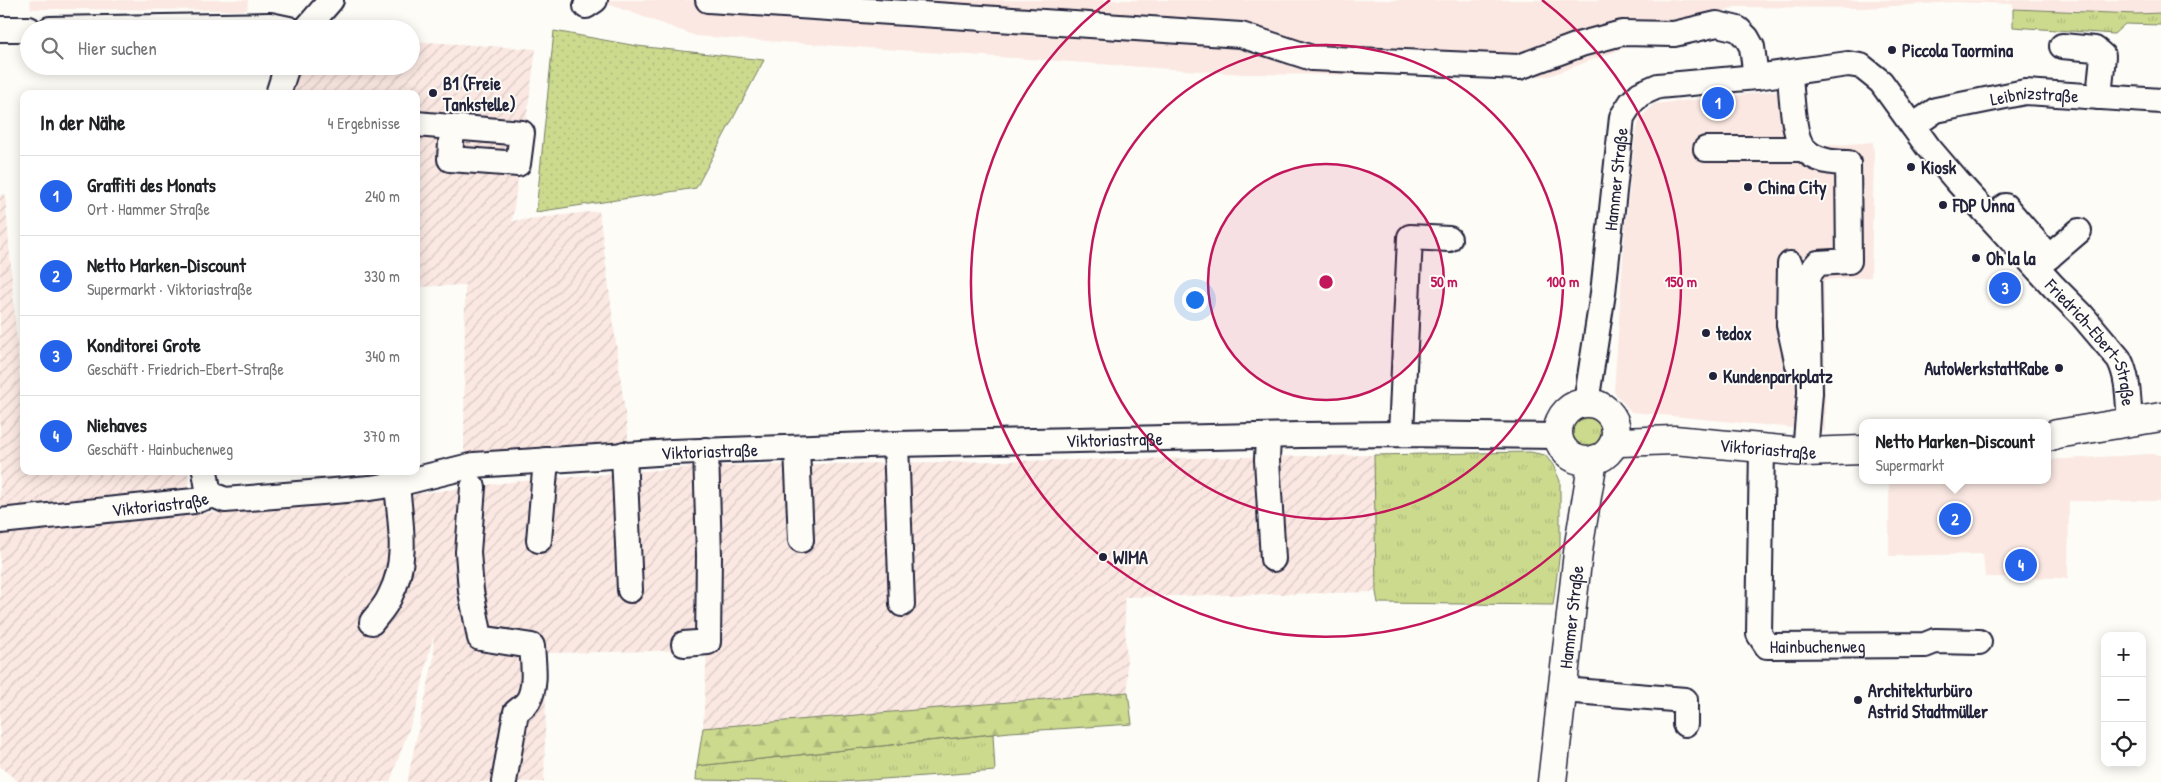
<!DOCTYPE html>
<html lang="de">
<meta charset="utf-8">
<style>
body{margin:0;font-family:"Patrick Hand",sans-serif;background:#f6f6f6;color:#202124}
.controls{position:absolute;right:15px;bottom:15px;display:grid;overflow:hidden;border-radius:10px;box-shadow:0 2px 12px #0003}
.controls button{width:45px;height:45px;display:grid;place-items:center;padding:0;border:0;border-bottom:1px solid #e0e0e0;background:#fff;color:#202124;font:25px sans-serif}
.you{position:absolute;left:1194px;top:299px;width:18px;height:18px;margin:-12px;border:4px solid #fff;border-radius:50%;background:#1a73e8;box-shadow:0 0 0 8px #1a73e833}
.badge{display:grid;place-items:center;width:32px;height:32px;border-radius:50%;background:#2563eb;color:#fff;font-size:16px;font-weight:700}
.pin{position:absolute;translate:-50% -50%;border:2px solid #fff;box-shadow:0 1px 5px #0006}
.popup{position:absolute;left:1859px;top:419px;width:192px;height:65px;box-sizing:border-box;display:grid;place-content:center;border-radius:10px;background:#fff;filter:drop-shadow(0 1px 4px #0005);font-size:16px;white-space:nowrap;color:#757577}
.popup b{font-size:19px;color:#202124}
.popup::after{content:'';position:absolute;left:50%;top:100%;margin-left:-10px;border:10px solid transparent;border-top-color:#fff}
.list{margin:0;padding:0;list-style:none}
h2{display:flex;justify-content:space-between;align-items:center;height:65px;margin:0;padding:0 20px;font-size:21px}
h2 small{font-size:16px;font-weight:400;color:#757577}
.list li{display:grid;grid-template-columns:32px 1fr auto;gap:15px;align-items:center;box-sizing:border-box;height:80px;padding:0 20px;border-top:1px solid #e0e0e0}
.list b{display:block;font-size:19px;white-space:nowrap}
.list p{margin:0;font-size:16px;white-space:nowrap;color:#757577}
.list em{font-size:16px;font-style:normal;color:#757577}
.icon{flex:none;width:28px;height:28px;fill:none;stroke:currentColor;stroke-width:2;stroke-linecap:round;stroke-linejoin:round}
.map{position:relative;flex:none;width:2161px;height:782px;overflow:hidden}
.search{position:absolute;background:#fff;box-shadow:0 2px 12px #0003;left:20px;top:20px;width:400px;height:55px;display:flex;align-items:center;gap:12px;box-sizing:border-box;padding:0 18px;border-radius:28px;color:#757577;font-size:19px}
.panel{position:absolute;background:#fff;box-shadow:0 2px 12px #0003;left:20px;top:90px;width:400px;height:385px;border-radius:10px}
.map>svg:first-child{display:block}
.built{fill:#fbe8e2}
.industrial{fill:url(#industrial-furrows)}
.grass{fill:url(#grass-tufts);stroke:#777e64}
.forest{fill:url(#forest-firs);stroke:#777e64}
.garden{fill:url(#garden-dots);stroke:#777e64}
.lines{fill:none;stroke-linecap:round;stroke-linejoin:round}
.minor-casing{stroke:#22223b;stroke-width:28}
.major-casing{stroke:#22223b;stroke-width:31}
.minor{stroke:#fdfcf7;stroke-width:24}
.major{stroke:#fdfcf7;stroke-width:28}
.ring{fill:none;stroke:#c2185b;stroke-width:2.5}
.poi-dot{fill:#22223b;stroke:#fdfcf7;stroke-width:2}
.labels{text-anchor:middle;dominant-baseline:central;stroke-width:4;stroke-linejoin:round;paint-order:stroke}
.poi-label{font-size:18px;font-weight:bold;fill:#22223b;stroke:#fdfcf7;text-anchor:start}
.street-label{font-size:18px;fill:#22223b;stroke:#fdfcf7}
.centre{fill:#c2185b;stroke:#fdfcf7;stroke-width:2.5}
.ring-label{font-size:15px;text-anchor:middle;font-weight:bold;fill:#c2185b;stroke:#fdfcf7;stroke-width:4;stroke-linejoin:round;paint-order:stroke}
</style>
<div class="map">
<svg width="2161" height="782" viewBox="0 0 2161 782">
<defs>
<pattern id="industrial-furrows" width="10" height="10" patternUnits="userSpaceOnUse" patternTransform="scale(1.25)"><rect width="10" height="10" fill="#fbe8e2"/><path d="M-1 1l2-2M0 10L10 0M9 11l2-2" fill="none" stroke="#d7c7c3"/></pattern>
<pattern id="grass-tufts" width="24" height="20" patternUnits="userSpaceOnUse" patternTransform="scale(1.25)"><rect width="24" height="20" fill="#ccda8e"/><path d="M3 7l-1-3M5 7V3M7 7l1-3M15 17l-1-3M17 17v-4M19 17l1-3" fill="none" stroke="#afbb7b"/></pattern>
<pattern id="forest-firs" width="22" height="20" patternUnits="userSpaceOnUse" patternTransform="scale(1.25)"><rect width="22" height="20" fill="#ccda8e"/><path d="M5 1l3.5 6h-7zM16 11l3.5 6h-7z" fill="#afbb7b"/></pattern>
<pattern id="garden-dots" width="8" height="8" patternUnits="userSpaceOnUse" patternTransform="scale(1.25)"><rect width="8" height="8" fill="#ccda8e"/><path d="M2 2h.1M6 6h.1" fill="none" stroke="#afbb7b" stroke-width="1.8" stroke-linecap="round"/></pattern>
</defs>
<rect width="100%" height="100%" fill="#fdfcf7"/>
<filter id="ink" filterUnits="userSpaceOnUse"><feTurbulence type="fractalNoise" baseFrequency=".02" numOctaves="2"/><feDisplacementMap in="SourceGraphic" scale="10" xChannelSelector="R" yChannelSelector="G"/><feConvolveMatrix kernelMatrix="1 2 1 2 8 2 1 2 1" color-interpolation-filters="sRGB"/></filter>
<g filter="url(#ink)">
<g class="built">
<polygon points="30,0 248,0 247,10 31,9"/>
<polygon points="597,0 2161,0 2161,13 2136,14 2013,9 2013,4 1953,2 1865,8 1735,7 1549,76 1242,74 696,36"/>
<polygon points="1803,88 1808,135 1822,146 1873,142 1874,155 1871,277 1824,280 1825,431 1631,412 1614,392 1625,230 1635,138 1640,118 1654,104"/>
<polygon points="2151,454 2161,455 2161,501 2069,501 2068,578 1985,577 1983,554 1889,556 1889,480 2048,480 2048,460"/>
</g>
<g class="industrial">
<polygon points="411,41 536,49 512,221 599,211 629,444 464,460 465,285 416,287 416,94 289,94 300,66 411,66"/>
<polygon points="5,194 24,430 24,471 188,471 189,487 0,508 0,195"/>
<polygon points="1374,455 1376,592 1124,597 1128,692 703,728 707,650 547,653 544,782 407,782 434,657 433,636 417,706 390,782 19,782 0,767 0,529 360,501 511,482 708,466"/>
</g>
<g class="grass">
<polygon points="2013,9 2136,14 2161,13 2161,25 2125,24 2114,34 2013,27"/>
<circle cx="1587" cy="432" r="15"/>
<polygon points="1530,452 1545,455 1553,465 1560,481 1560,551 1553,605 1378,603 1376,592 1374,455"/>
<polygon points="993,734 995,771 841,782 696,780 697,766"/>
</g>
<polygon class="forest" points="1128,692 1132,724 1010,732 697,766 703,728"/>
<polygon class="garden" points="554,31 637,46 764,60 696,188 536,212"/>
<g class="lines">
<defs>
<g id="minor">
<polyline points="708,0 1241,35 1312,58 1519,67 1581,44 1622,33 1674,34 1717,24 1738,29 1747,38 1752,47 1756,77"/>
<polyline points="586,6 595,0"/>
<polyline points="0,29 29,29"/>
<polyline points="50,29 270,25 289,29"/>
<polyline points="306,29 331,0"/>
<polyline points="2062,46 2095,49 2103,56 2099,97"/>
<path d="M1790 73C1791 89 1793 138 1804 149 1815 161 1832 163 1848 163L1849 261 1818 263 1808 275 1810 393 1805 452"/>
<polyline points="278,94 287,66"/>
<polyline points="416,124 522,133 518,164 450,159 452,127"/>
<path id="s1" d="M1913 126 1936 110 2025 92 2161 101"/>
<polyline points="1706,149 1802,149"/>
<polyline points="2005,206 2049,257"/>
<polyline points="1790,264 1789,325 1798,365"/>
<polyline points="2037,267 2079,231"/>
<path id="s2" d="M1586 403 1603 293 1622 117 1631 103 1640 94 1658 86 1756 77 1848 64 1861 66 1881 82 1928 147 1957 181 2053 286 2081 314 2119 359C2129 378 2128 401 2130 422"/>
<polyline points="1401,434 1410,237 1449,239"/>
<polyline points="1268,436 1267,460 1273,559"/>
<polyline points="896,444 902,604"/>
<polyline points="797,448 801,540"/>
<path id="s3" d="M1762 448 1759 634 1767 646 1925 645 1935 641 1979 642"/>
<polyline points="624,454 630,590"/>
<polyline points="205,471 208,489 213,495"/>
<path d="M473 487 468 552 471 591 480 638 532 646C533 662 537 686 528 701 525 705 520 709 516 712L504 782"/>
<path id="s4" d="M0 521 194 501 213 495 225 500 370 488 397 484 474 465 672 452 896 444 1301 435 1401 434 1558 436"/>
<polyline points="539,540 546,460"/>
<path d="M372 622C378 614 386 606 390 596 409 560 400 523 397 484"/>
<polyline points="684,644 708,642 709,555 706,450"/>
<polyline points="1563,690 1685,700 1685,724"/>
</g>
<g id="major">
<circle cx="1587" cy="432" r="29"/>
<polyline points="2048,437 2057,434 2161,417"/>
<path id="s5" d="M1613 445 1620 442 1674 440 1805 452 1862 450"/>
<path id="s6" d="M1552 782 1579 544 1592 466 1596 459"/>
</g>
</defs>
<use href="#minor" class="minor-casing"/>
<use href="#major" class="major-casing"/>
<use href="#minor" class="minor"/>
<use href="#major" class="major"/>
</g>
</g>
<circle cx="1326" cy="282" r="118" fill="#c2185b" fill-opacity=".12"/>
<g class="ring">
<circle cx="1326" cy="282" r="118"/>
<circle cx="1326" cy="282" r="237"/>
<path d="M1542 0A355 355 0 1 1 1110 0"/>
</g>
<g class="poi-dot">
<circle cx="1892" cy="50" r="5"/>
<circle cx="433" cy="93" r="5"/>
<circle cx="1911" cy="167" r="5"/>
<circle cx="1748" cy="187" r="5"/>
<circle cx="1943" cy="205" r="5"/>
<circle cx="1976" cy="258" r="5"/>
<circle cx="1706" cy="333" r="5"/>
<circle cx="2059" cy="368" r="5"/>
<circle cx="1713" cy="376" r="5"/>
<circle cx="1103" cy="557" r="5"/>
<circle cx="1858" cy="700" r="5"/>
</g>
<g class="labels">
<g class="poi-label">
<text x="1902" y="50">Piccola Taormina</text>
<text x="443" y="83">B1 (Freie<tspan x="443" dy="21">Tankstelle)</tspan></text>
<text x="1921" y="167">Kiosk</text>
<text x="1758" y="187">China City</text>
<text x="1953" y="205">FDP Unna</text>
<text x="1986" y="258">Oh la la</text>
<text x="1716" y="333">tedox</text>
<text x="2049" y="368" text-anchor="end">AutoWerkstattRabe</text>
<text x="1723" y="376">Kundenparkplatz</text>
<text x="1113" y="557">WIMA</text>
<text x="1868" y="690">Architekturbüro<tspan x="1868" dy="21">Astrid Stadtmüller</tspan></text>
</g>
<g class="street-label">
<text stroke="none"><textPath href="#s1" startOffset="128">Leibnizstraße</textPath></text>
<text stroke="none"><textPath href="#s2" startOffset="226">Hammer Straße</textPath></text>
<text stroke="none"><textPath href="#s2" startOffset="905">Friedrich-Ebert-Straße</textPath></text>
<text stroke="none"><textPath href="#s4" startOffset="1121">Viktoriastraße</textPath></text>
<text stroke="none"><textPath href="#s5" startOffset="156">Viktoriastraße</textPath></text>
<text stroke="none"><textPath href="#s4" startOffset="716">Viktoriastraße</textPath></text>
<text stroke="none"><textPath href="#s4" startOffset="161">Viktoriastraße</textPath></text>
<text stroke="none"><textPath href="#s6" startOffset="166">Hammer Straße</textPath></text>
<text stroke="none"><textPath href="#s3" startOffset="251">Hainbuchenweg</textPath></text>
</g>
</g>
<circle cx="1326" cy="282" r="8" class="centre"/>
<g class="ring-label">
<text x="1444" y="287">50 m</text>
<text x="1563" y="287">100 m</text>
<text x="1681" y="287">150 m</text>
</g>
</svg>
<div class="controls">
<button>+</button>
<button>−</button>
<button><svg class="icon" aria-label="locate" viewBox="0 0 24 24"><circle cx="12" cy="12" r="6"/><path d="M12 2v4M12 18v4M2 12h4M18 12h4"/></svg></button>
</div>
<div class="you"></div>
<div class="pin badge" style="left:1718px;top:103px">1</div>
<div class="pin badge" style="left:1955px;top:519px">2</div>
<div class="popup"><b>Netto Marken-Discount</b>Supermarkt</div>
<div class="pin badge" style="left:2005px;top:288px">3</div>
<div class="pin badge" style="left:2021px;top:565px">4</div>
<div class="search"><svg class="icon" aria-label="search" viewBox="0 0 24 24"><circle cx="10" cy="10" r="6"/><path d="M15 15l6 6"/></svg>Hier suchen</div>
<section class="panel">
<h2>In der Nähe<small>4 Ergebnisse</small></h2>
<ul class="list">
<li><span class="badge">1</span><div><b>Graffiti des Monats</b><p>Ort · Hammer Straße</p></div><em>240 m</em></li>
<li><span class="badge">2</span><div><b>Netto Marken-Discount</b><p>Supermarkt · Viktoriastraße</p></div><em>330 m</em></li>
<li><span class="badge">3</span><div><b>Konditorei Grote</b><p>Geschäft · Friedrich-Ebert-Straße</p></div><em>340 m</em></li>
<li><span class="badge">4</span><div><b>Niehaves</b><p>Geschäft · Hainbuchenweg</p></div><em>370 m</em></li>
</ul>
</section>
</div>
